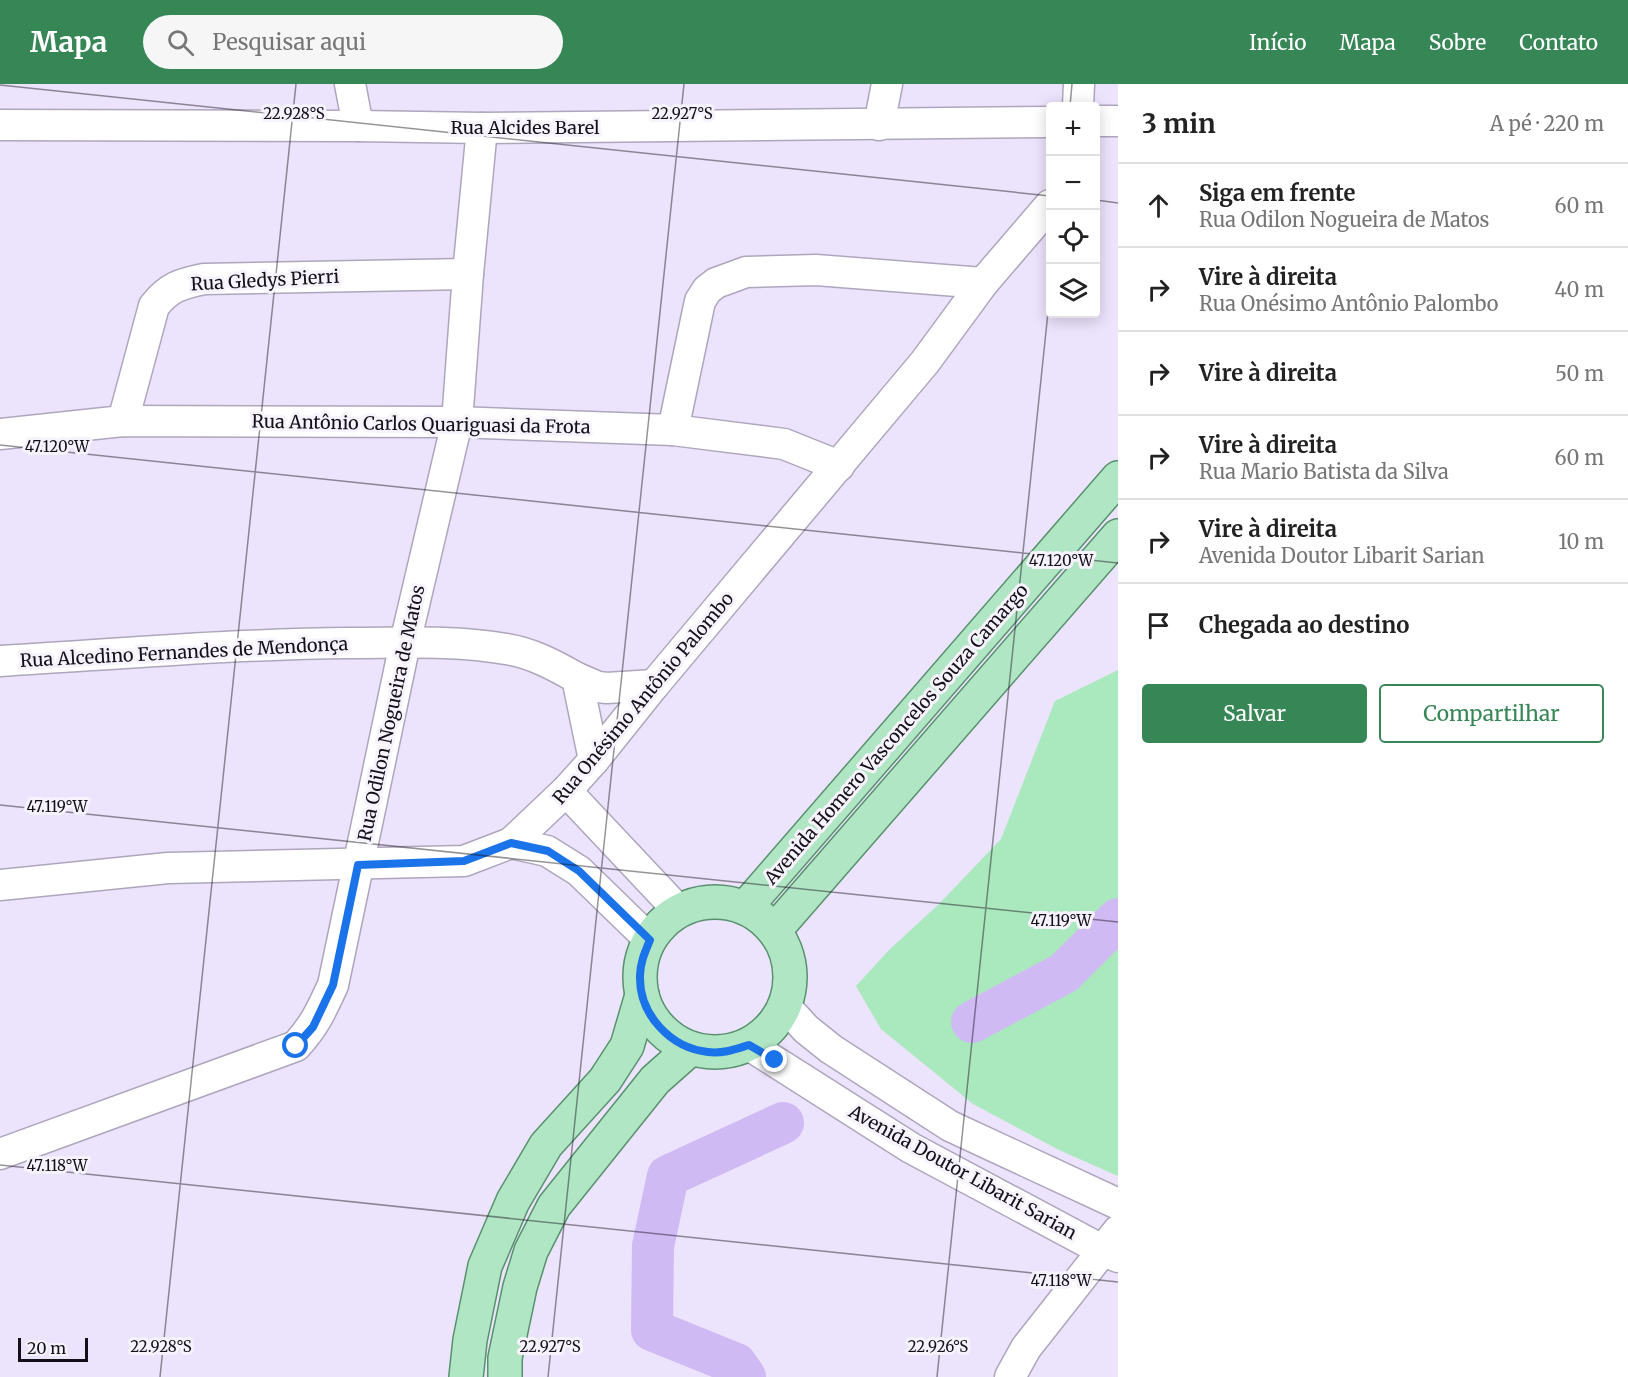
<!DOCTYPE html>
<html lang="pt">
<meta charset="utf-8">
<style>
body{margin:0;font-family:Merriweather,serif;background:#f6f6f6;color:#222}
.controls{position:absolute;right:18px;top:18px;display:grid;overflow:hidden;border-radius:6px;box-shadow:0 3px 15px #0003}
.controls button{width:54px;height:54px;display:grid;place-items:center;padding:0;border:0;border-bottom:2px solid #e0e0e0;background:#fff;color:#222;font:30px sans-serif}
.scale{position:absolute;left:18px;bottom:15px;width:70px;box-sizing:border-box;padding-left:6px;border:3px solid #131018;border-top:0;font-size:16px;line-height:21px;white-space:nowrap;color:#131018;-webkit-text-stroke:4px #f7f3fd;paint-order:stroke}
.stop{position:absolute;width:18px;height:18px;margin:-14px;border:4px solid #1a73e8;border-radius:50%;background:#fff}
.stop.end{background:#1a73e8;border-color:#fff;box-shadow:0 2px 6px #0008}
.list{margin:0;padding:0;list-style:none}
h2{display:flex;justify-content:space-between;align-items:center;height:78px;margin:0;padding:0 24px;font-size:26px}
h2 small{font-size:20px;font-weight:400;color:#767676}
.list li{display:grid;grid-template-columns:39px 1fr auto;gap:18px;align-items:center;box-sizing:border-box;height:84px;padding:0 24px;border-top:2px solid #e0e0e0}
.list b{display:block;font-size:22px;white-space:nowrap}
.list p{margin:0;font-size:20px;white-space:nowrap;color:#767676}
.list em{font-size:20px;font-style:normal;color:#767676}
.actions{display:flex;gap:12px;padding:18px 24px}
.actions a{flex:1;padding:14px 0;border:2px solid #368656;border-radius:6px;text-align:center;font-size:21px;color:#368656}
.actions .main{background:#368656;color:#fff}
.icon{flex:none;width:33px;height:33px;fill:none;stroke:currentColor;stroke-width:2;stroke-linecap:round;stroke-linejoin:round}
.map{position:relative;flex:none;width:1118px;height:1293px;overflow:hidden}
header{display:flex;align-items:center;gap:36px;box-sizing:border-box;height:84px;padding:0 30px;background:#368656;color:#fff}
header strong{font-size:28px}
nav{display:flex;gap:33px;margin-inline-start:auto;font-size:21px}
.search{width:420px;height:54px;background:#f6f6f6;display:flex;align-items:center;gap:15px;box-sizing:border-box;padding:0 21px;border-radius:33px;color:#767676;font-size:22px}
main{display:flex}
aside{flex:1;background:#fff}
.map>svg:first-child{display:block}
.green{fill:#aae8be}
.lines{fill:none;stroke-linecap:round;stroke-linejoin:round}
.river{stroke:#d0baf4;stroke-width:42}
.minor-casing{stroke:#aea6bd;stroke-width:33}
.major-casing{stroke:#58916e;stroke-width:36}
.minor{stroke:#fff;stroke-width:30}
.major{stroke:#b1e6c4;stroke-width:33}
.route{stroke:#1a73e8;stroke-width:8}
.ticks{fill:none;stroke:#131018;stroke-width:1.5;stroke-opacity:0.45}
.labels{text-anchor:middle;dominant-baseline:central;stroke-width:6;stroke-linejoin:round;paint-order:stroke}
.street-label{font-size:18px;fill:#131018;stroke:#f7f3fd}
.ticks-label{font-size:15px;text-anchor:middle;fill:#131018;stroke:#f7f3fd;stroke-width:6;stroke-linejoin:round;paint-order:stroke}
</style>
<header>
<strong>Mapa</strong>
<div class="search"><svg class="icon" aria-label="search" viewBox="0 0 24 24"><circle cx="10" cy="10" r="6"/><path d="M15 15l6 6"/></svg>Pesquisar aqui</div>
<nav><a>Início</a><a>Mapa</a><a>Sobre</a><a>Contato</a></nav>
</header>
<main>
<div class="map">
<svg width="1118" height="1293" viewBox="0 0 1118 1293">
<rect width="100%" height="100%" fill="#ece3fc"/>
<polygon class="green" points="1118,586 1118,1092 1059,1066 973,1020 881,945 856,902 889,866 939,820 1001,755 1055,617"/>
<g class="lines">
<g class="river">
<polyline points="972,938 1064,889 1118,835"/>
<polyline points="745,1293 736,1280 652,1246 653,1162 668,1092 783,1039"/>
</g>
<defs>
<g id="minor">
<polyline points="350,0 358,42"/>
<polyline points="1078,22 1079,0"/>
<polyline points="1096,37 1118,37"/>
<polyline points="0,41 358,42 482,44 1050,38"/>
<polyline points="879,41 887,0"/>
<path d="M123 337 154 222C169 203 180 200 204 195L468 190"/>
<polyline points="673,346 700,217 707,206 716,199 746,188 816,186 983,199"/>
<polyline points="0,350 123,337 457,338 673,346 784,360 839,382"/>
<path d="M0 577C117 570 234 560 351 559 402 559 455 556 506 565 532 569 554 581 577 594L594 676"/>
<polyline points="577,594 598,603 607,604 654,601"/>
<polyline points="566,707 679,827"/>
<polyline points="511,759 547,767 579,787 650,856"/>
<polyline points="0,801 168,784 464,777 511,759 566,707 594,676 654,601 925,278 983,199 1050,121"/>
<polyline points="785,922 806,945 831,965 950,1042 1118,1120"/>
<polyline points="749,961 911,1064 1102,1166 1118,1173"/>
<path d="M0 1070 296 962C315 941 321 927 333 901L405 559 457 338 468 190 482 44"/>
<polyline points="1010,1293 1026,1264 1118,1147"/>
</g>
<g id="major">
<circle cx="715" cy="893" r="75"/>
<polyline points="745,824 1118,394"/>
<polyline points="775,846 1118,452"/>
<polyline points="466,1293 470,1256 485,1182 513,1117 546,1061 605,996 627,962 642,911"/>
<polyline points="505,1293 505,1274 520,1203 531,1167 554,1122 655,996 690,965"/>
</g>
</defs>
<use href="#minor" class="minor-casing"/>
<use href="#major" class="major-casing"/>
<use href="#minor" class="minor"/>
<use href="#major" class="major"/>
</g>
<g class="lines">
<path class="route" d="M296 962 313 943 333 901 358 781 464 777 511 759 548 767 579 787 650 856C645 868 640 879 640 892 639 931 671 964 708 968 723 970 736 965 749 961L775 976"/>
</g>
<path class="ticks" d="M0 1 1050 112M1070 22 1072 0M1096 116 1118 119M0 361 1118 479M0 721 1118 838M0 1081 1118 1198M160 1293 296 0M548 1293 684 0M937 1293 1050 209"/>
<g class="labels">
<g class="street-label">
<text x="525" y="43">Rua Alcides Barel</text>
<text transform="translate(265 196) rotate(-3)">Rua Gledys Pierri</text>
<text transform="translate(421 340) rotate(1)">Rua Antônio Carlos Quariguasi da Frota</text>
<text transform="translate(184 568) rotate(-3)">Rua Alcedino Fernandes de Mendonça</text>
<text transform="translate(643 614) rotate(-50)">Rua Onésimo Antônio Palombo</text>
<text transform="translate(391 629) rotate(-78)">Rua Odilon Nogueira de Matos</text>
<text transform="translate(896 650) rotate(-49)">Avenida Homero Vasconcelos Souza Camargo</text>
<text transform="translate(963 1088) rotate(29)">Avenida Doutor Libarit Sarian</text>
</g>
</g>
<g class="ticks-label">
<text x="294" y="35">22.928°S</text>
<text x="682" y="35">22.927°S</text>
<text x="57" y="368">47.120°W</text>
<text x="1061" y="482">47.120°W</text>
<text x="57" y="728">47.119°W</text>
<text x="1061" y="842">47.119°W</text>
<text x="57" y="1087">47.118°W</text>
<text x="1061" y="1202">47.118°W</text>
<text x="161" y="1268">22.928°S</text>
<text x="550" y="1268">22.927°S</text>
<text x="938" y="1268">22.926°S</text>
</g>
</svg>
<div class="controls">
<button>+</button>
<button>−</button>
<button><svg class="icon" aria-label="locate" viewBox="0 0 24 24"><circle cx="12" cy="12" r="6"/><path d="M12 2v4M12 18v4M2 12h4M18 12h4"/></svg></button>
<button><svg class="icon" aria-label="layers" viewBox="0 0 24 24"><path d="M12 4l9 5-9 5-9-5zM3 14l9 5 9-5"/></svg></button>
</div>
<div class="scale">20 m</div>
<div class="stop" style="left:296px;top:962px"></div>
<div class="stop end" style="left:775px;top:976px"></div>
</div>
<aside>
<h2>3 min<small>A pé · 220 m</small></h2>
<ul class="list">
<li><svg class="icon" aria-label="ahead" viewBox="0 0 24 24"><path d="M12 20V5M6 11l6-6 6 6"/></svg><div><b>Siga em frente</b><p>Rua Odilon Nogueira de Matos</p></div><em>60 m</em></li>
<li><svg class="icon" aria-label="right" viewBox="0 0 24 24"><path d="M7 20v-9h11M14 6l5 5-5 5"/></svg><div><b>Vire à direita</b><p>Rua Onésimo Antônio Palombo</p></div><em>40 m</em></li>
<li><svg class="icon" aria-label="right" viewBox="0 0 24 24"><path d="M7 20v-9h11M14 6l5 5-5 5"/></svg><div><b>Vire à direita</b></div><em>50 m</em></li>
<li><svg class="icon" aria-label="right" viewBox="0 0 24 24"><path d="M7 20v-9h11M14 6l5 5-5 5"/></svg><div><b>Vire à direita</b><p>Rua Mario Batista da Silva</p></div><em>60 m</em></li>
<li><svg class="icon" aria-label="right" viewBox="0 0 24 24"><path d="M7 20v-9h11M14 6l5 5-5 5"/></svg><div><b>Vire à direita</b><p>Avenida Doutor Libarit Sarian</p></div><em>10 m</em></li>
<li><svg class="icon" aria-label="arrive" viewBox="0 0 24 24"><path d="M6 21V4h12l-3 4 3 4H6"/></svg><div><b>Chegada ao destino</b></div></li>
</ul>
<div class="actions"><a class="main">Salvar</a><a>Compartilhar</a></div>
</aside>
</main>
